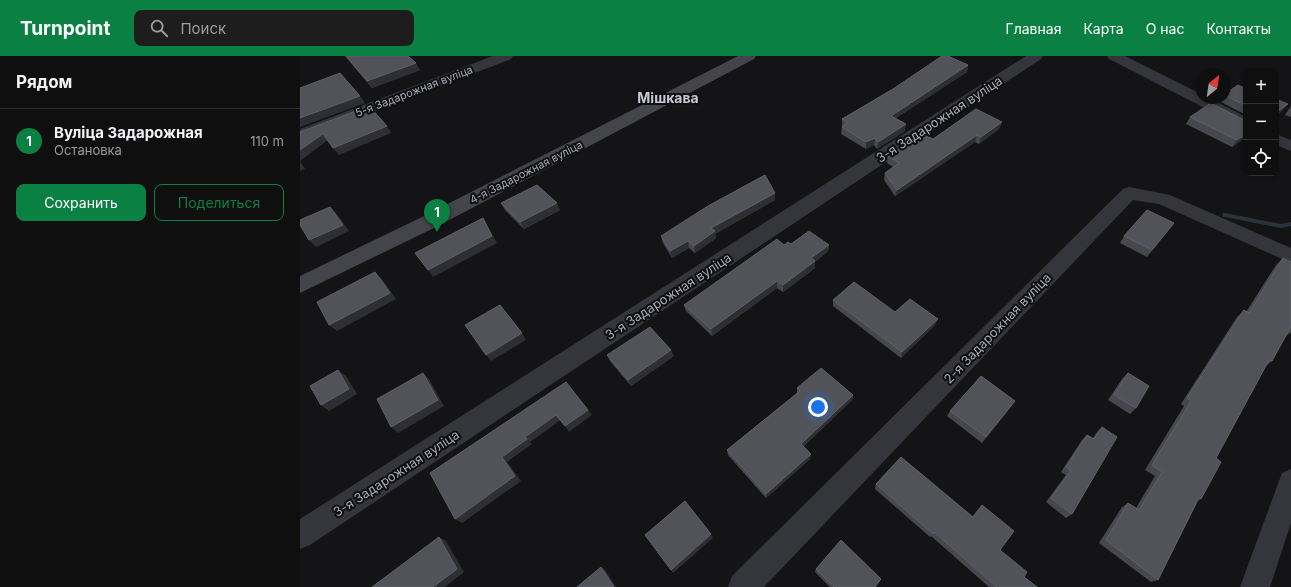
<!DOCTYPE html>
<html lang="ru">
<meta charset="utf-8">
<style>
body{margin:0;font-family:Inter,sans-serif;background:#1d1d1e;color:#f1f3f6}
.controls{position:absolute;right:12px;top:12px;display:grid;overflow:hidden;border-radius:8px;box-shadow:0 2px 6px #0003}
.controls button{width:36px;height:36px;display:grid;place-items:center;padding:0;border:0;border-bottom:1px solid #2f2f30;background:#0f0f10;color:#f1f3f6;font:20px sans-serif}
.compass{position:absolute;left:895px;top:12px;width:36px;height:36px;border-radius:50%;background:#0f0f10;box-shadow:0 2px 6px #0003;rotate:29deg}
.you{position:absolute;left:518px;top:351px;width:14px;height:14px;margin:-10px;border:3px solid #fff;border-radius:50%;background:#1a73e8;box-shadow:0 0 0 6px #1a73e833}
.badge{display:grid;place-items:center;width:26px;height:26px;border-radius:50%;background:#0b8043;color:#fff;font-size:13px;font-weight:700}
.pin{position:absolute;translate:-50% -33px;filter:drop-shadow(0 1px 2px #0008)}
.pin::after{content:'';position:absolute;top:21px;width:14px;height:12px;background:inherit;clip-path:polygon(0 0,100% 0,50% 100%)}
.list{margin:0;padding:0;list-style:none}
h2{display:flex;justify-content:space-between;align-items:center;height:52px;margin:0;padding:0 16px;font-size:17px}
h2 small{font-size:13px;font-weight:400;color:#9b9c9f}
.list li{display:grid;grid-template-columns:26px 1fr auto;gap:12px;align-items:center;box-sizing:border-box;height:64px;padding:0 16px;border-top:1px solid #2f2f30}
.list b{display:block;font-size:15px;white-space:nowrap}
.list p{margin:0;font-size:13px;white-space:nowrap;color:#9b9c9f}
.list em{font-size:13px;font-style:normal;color:#9b9c9f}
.actions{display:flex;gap:8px;padding:12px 16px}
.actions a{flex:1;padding:9px 0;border:1px solid #0b8043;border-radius:8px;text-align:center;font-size:14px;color:#0b8043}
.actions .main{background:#0b8043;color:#fff}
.icon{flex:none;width:22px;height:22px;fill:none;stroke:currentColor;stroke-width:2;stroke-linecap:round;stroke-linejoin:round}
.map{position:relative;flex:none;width:991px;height:531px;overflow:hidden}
header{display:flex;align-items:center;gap:24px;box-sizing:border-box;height:56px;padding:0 20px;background:#0b8043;color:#fff}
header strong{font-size:19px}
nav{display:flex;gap:22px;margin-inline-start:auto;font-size:14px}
.search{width:280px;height:36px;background:#1d1d1e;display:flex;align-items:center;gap:10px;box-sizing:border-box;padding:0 14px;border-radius:8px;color:#9b9c9f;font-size:15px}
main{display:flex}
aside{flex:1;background:#0f0f10}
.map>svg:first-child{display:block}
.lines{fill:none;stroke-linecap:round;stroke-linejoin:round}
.stream{fill:#2b333a;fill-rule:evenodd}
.street{fill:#35363b;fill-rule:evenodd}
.secondary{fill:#43454b;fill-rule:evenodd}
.wall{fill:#47484e}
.shaded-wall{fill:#2e2f33}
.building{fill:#515359;stroke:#5f6168}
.labels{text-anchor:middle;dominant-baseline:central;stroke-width:4;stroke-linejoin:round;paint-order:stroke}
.far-street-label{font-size:11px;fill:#a6abb6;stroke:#0f0f11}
.street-label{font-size:13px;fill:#a6abb6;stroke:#0f0f11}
.far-district-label{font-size:14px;font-weight:bold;fill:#c7cad2;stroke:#0f0f11}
</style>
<header>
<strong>Turnpoint</strong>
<div class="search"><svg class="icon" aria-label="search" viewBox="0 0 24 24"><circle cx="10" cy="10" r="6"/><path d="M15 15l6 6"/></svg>Поиск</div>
<nav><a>Главная</a><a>Карта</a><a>О нас</a><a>Контакты</a></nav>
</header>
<main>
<aside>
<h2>Рядом<small></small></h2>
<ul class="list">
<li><span class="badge">1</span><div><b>Вуліца Задарожная</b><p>Остановка</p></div><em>110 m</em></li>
</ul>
<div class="actions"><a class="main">Сохранить</a><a>Поделиться</a></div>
</aside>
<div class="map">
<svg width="991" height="531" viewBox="0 0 991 531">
<rect width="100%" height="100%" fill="#141416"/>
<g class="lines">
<polygon class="stream" points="923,157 925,157 981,168 991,166 991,170 981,172 925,161 923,161 922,159"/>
<g class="street">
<polygon points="193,0 213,0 211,3 0,84 0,73"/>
<polygon points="726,0 743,0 741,3 10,489 0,493 0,463"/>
<polygon points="807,0 825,0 901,38 901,42 909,42 946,61 946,72 940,70 809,3"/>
<polygon points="976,78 991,84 991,95 976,89"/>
<polygon points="829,131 870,139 991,192 991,207 859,148 833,144 464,531 428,531 432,520 823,133"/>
<polygon points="991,413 991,467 970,531 940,531 982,417"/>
</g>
<polygon class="secondary" points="438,0 456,0 454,3 136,171 0,237 0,220 122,161"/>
</g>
<g class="wall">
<polygon points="45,0 108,0 120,14 72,32"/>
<polygon points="668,9 667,16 596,62 605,75 577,93 574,89 566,93 541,78 542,71 543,70 542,70 542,63"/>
<polygon points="946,33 946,59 919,45 921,42 925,42 925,38"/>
<polygon points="991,50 991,61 985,59"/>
<polygon points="890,61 945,64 946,81 932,91 886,68"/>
<polygon points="702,66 699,73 679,88 675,86 595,140 584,124 585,117 593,111 587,107 588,100"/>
<polygon points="475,137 475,144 415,178 416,182 395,197 389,192 372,202 363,187 361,180"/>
<polygon points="201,147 260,154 224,173 205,154"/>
<polygon points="874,167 847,201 820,187 824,180"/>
<polygon points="491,188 529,189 528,195 515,206 515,212 483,236 477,232 412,280 386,255 384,249 484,189"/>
<polygon points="983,202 991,206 991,276 986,280 972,305 966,310 916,402 901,443 898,445 858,524 851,526 799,487 822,451 828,447 836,452 855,420 845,414 884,350 881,348 937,261 944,254 946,256 976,209"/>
<polygon points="533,244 595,256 635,269 601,302 533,250"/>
<polygon points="307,299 374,300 331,330 310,305"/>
<polygon points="828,317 836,352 830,358 808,344 822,323"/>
<polygon points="497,332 553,339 552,344 503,391 511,398 510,403 466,442 428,399 427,394 497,337"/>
<polygon points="715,345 682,387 647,360 650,355"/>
<polygon points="802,371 772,458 766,462 746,446 766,419 761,416 782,384 787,379 793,382 797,376"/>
<polygon points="576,428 672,461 682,449 700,494 724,521 737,531 689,531 631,480 630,481 575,433"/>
<polygon points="516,513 581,523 575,531 530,531 515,516"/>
</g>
<g class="shaded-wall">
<polygon points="116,7 120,14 72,32 67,25"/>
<polygon points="668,9 667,16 590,66 591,60"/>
<polygon points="60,40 65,47 0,71 0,62"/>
<polygon points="988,48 982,55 976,60 976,57"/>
<polygon points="702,66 699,73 679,88 681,81"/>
<polygon points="606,68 605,75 577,93 578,86"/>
<polygon points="87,70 91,77 39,99 33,92"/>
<polygon points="23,78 28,84 0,105 5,113 0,115 0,94"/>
<polygon points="946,78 946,81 932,91 937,84"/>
<polygon points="677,79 675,86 595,140 597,134"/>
<polygon points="575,82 574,89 566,93 566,86"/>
<polygon points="475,137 475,144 415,178 416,182 395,197 394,190 411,172"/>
<polygon points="257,147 260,154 224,173 220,166"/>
<polygon points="30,151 36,157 49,175 16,191 9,184"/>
<polygon points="183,162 197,187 133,221 128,214"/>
<polygon points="388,185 389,192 372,202 370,195"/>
<polygon points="529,189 528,195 515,206 515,212 483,236 483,229 511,202"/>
<polygon points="75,216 82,223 96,243 37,275 29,269"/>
<polygon points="477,225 477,232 412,280 411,273"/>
<polygon points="638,263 635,269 601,302 602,296"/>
<polygon points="222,277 226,284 191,305 186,299"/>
<polygon points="371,294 374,300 331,330 328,324"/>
<polygon points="38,314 46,320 57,338 29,355 21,349"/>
<polygon points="123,317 129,323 144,350 98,377 91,371"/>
<polygon points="553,339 552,344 501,393 501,388"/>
<polygon points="715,345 711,351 682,387 686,381"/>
<polygon points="288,354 292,359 269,376 265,370"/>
<polygon points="256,359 261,364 230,386 232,388 207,406 221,425 162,467 155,463 202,401 225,381"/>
<polygon points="511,398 510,403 466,442 466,438"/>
<polygon points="411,478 413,482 373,517 371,514"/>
<polygon points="139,481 146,485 164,516 145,531 133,531"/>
<polygon points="301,511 305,514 316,531 314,531"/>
</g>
<g class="building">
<polygon points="46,0 108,0 116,7 67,25"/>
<polygon points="642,0 648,0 668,9 591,60 606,68 578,86 575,82 566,86 542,71 548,66 542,63 593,33"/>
<polygon points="40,17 60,40 0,62 0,32"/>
<polygon points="938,29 946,33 946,50 925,39 925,38"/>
<polygon points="976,43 988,48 976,57"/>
<polygon points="911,47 946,65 946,78 937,84 890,61"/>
<polygon points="69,50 87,70 33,92 23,78 0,94 0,76"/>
<polygon points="676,53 702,66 681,81 677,79 597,134 585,117 599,107 588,100 623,78 633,83"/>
<polygon points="465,119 475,137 411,172 415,175 394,190 388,185 370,195 361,180 408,150"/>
<polygon points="237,129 257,147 220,166 201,147"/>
<polygon points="30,151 43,169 9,184 0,169 0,164"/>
<polygon points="847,154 874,167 852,194 824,180"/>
<polygon points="183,162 192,180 128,214 115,197"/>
<polygon points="509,175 529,189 511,202 515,205 483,229 477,225 411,273 384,249 477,183 484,189 488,186 491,188"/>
<polygon points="983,202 991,206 991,272 990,272 972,305 969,304 916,402 921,406 901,443 899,441 858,524 806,484 828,447 839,454 862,416 852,409 891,345 887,342 944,254 949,257"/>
<polygon points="75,216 90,237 29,269 17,246"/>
<polygon points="554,226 595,256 610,243 638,263 602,296 533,244"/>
<polygon points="200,249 222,277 186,299 165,269"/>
<polygon points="350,271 371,294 328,324 307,299"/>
<polygon points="521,312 553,339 501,388 511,398 466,438 427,394 500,335 497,332"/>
<polygon points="38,314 49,333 21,349 10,330"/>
<polygon points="123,317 138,344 91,371 77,343"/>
<polygon points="828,317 849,330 836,352 814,339"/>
<polygon points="681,320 715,345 686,381 650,355"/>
<polygon points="266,326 288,354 265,370 256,359 225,381 227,383 202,401 215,420 155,463 130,417"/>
<polygon points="802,371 817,381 772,458 751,442 771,414 766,411 787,379 794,383"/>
<polygon points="601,401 673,461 682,449 714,475 700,494 727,516 724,521 737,531 697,531 634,476 633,478 576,428"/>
<polygon points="385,445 411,478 371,514 345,479"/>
<polygon points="139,481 157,513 133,531 72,531"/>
<polygon points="541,484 581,523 575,531 534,531 516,513"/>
<polygon points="301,511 314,531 277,531"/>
</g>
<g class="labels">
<g class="far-street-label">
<text transform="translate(114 35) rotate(-21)">5-я Задарожная вуліца</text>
<text transform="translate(226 116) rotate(-27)">4-я Задарожная вуліца</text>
</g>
<g class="street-label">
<text transform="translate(639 63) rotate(-33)">3-я Задарожная вуліца</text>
<text transform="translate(368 240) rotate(-33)">3-я Задарожная вуліца</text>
<text transform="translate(697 272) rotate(-46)">2-я Задарожная вуліца</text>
<text transform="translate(96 417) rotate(-33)">3-я Задарожная вуліца</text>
</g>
<g class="far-district-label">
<text x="368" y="41">Мішкава</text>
</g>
</g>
</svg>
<div class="controls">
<button>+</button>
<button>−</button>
<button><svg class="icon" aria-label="locate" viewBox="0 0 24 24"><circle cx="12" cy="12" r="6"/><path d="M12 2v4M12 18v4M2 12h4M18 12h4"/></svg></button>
</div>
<svg class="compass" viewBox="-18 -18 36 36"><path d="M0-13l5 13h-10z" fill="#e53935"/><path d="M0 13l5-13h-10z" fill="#9b9c9f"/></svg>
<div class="you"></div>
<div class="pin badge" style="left:137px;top:176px">1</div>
</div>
</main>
